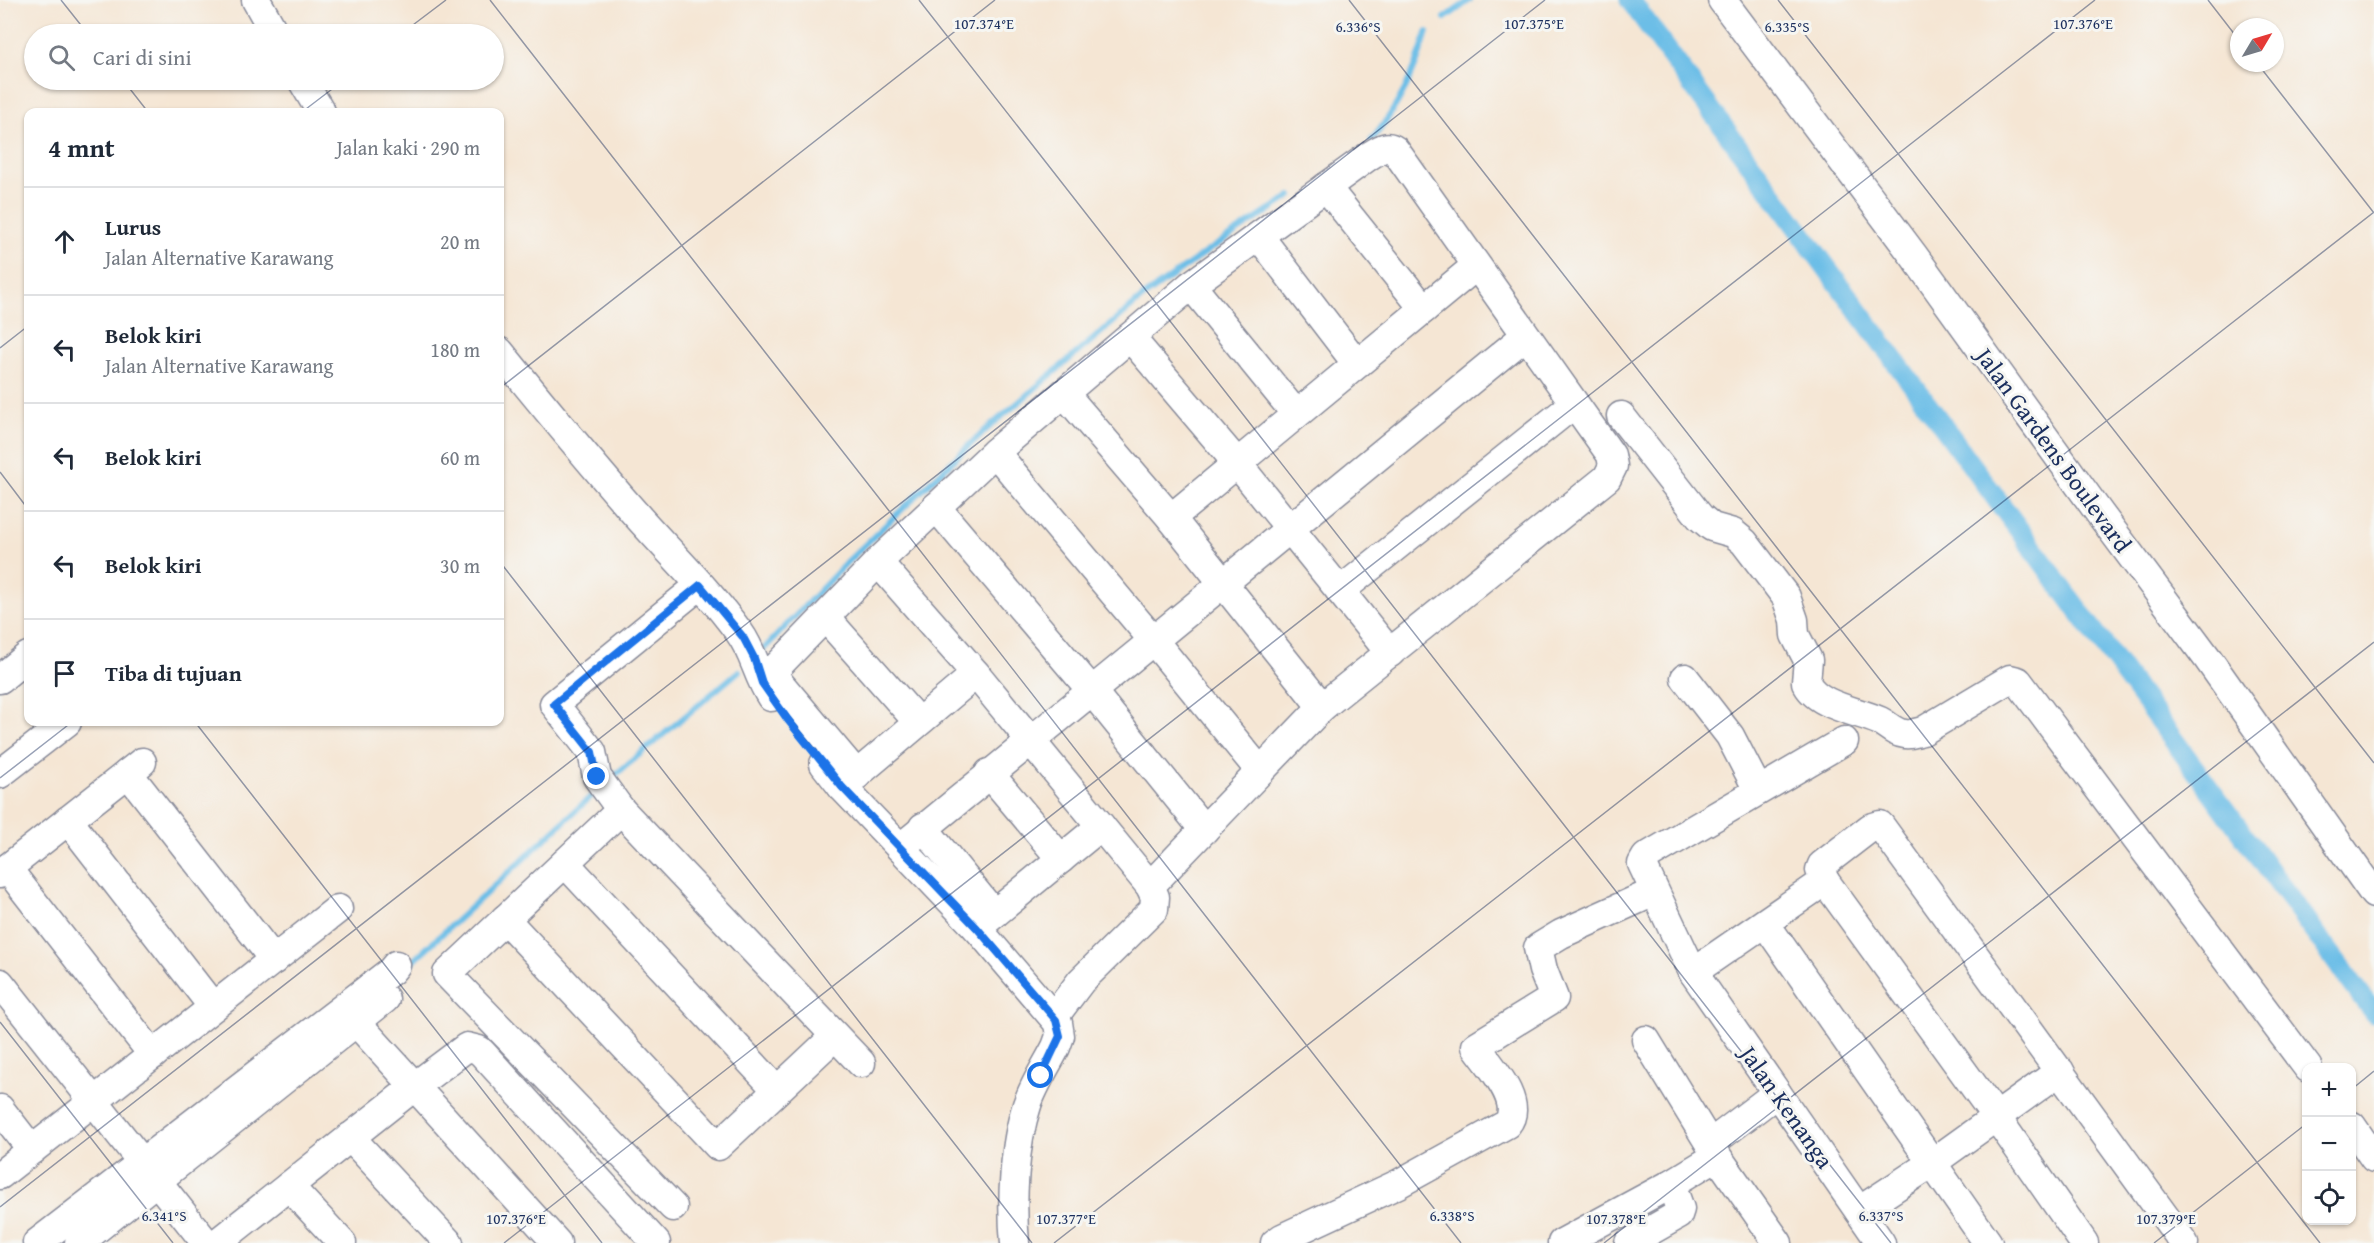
<!DOCTYPE html>
<html lang="id">
<meta charset="utf-8">
<style>
body{margin:0;font-family:"Gentium Book Plus",serif;background:#f2f2f3;color:#1f2937}
.controls{position:absolute;right:18px;bottom:18px;display:grid;overflow:hidden;border-radius:12px;box-shadow:0 2px 4px #0004}
.controls button{width:54px;height:54px;display:grid;place-items:center;padding:0;border:0;border-bottom:2px solid #e0e1e3;background:#fff;color:#1f2937;font:30px sans-serif}
.compass{position:absolute;left:2230px;top:18px;width:54px;height:54px;border-radius:50%;background:#fff;box-shadow:0 2px 4px #0004;rotate:52deg}
.stop{position:absolute;width:18px;height:18px;margin:-14px;border:4px solid #1a73e8;border-radius:50%;background:#fff}
.stop.end{background:#1a73e8;border-color:#fff;box-shadow:0 2px 6px #0008}
.list{margin:0;padding:0;list-style:none}
h2{display:flex;justify-content:space-between;align-items:center;height:78px;margin:0;padding:0 24px;font-size:26px}
h2 small{font-size:20px;font-weight:400;color:#747a83}
.list li{display:grid;grid-template-columns:39px 1fr auto;gap:18px;align-items:center;box-sizing:border-box;height:108px;padding:0 24px;border-top:2px solid #e0e1e3}
.list b{display:block;font-size:22px;white-space:nowrap}
.list p{margin:0;font-size:20px;white-space:nowrap;color:#747a83}
.list em{font-size:20px;font-style:normal;color:#747a83}
.icon{flex:none;width:33px;height:33px;fill:none;stroke:currentColor;stroke-width:2;stroke-linecap:round;stroke-linejoin:round}
.map{position:relative;flex:none;width:2374px;height:1243px;overflow:hidden}
.search{position:absolute;background:#fff;box-shadow:0 2px 4px #0004;left:24px;top:24px;width:480px;height:66px;display:flex;align-items:center;gap:15px;box-sizing:border-box;padding:0 21px;border-radius:33px;color:#747a83;font-size:22px}
.panel{position:absolute;background:#fff;box-shadow:0 2px 4px #0004;left:24px;top:108px;width:480px;height:618px;border-radius:12px}
.map>svg:first-child{display:block}
.lines{fill:none;stroke-linecap:round;stroke-linejoin:round}
.stream{stroke:#6cbee7;stroke-width:6}
.canal{stroke:#6cbee7;stroke-width:21}
.minor-casing{stroke:#888a99;stroke-width:31}
.minor{stroke:#fff;stroke-width:28}
.route{stroke:#1a73e8;stroke-width:8}
.ticks{fill:none;stroke:#1b2f5e;stroke-width:1.5;stroke-opacity:0.45}
.labels{text-anchor:middle;dominant-baseline:central;stroke-width:6;stroke-linejoin:round;paint-order:stroke}
.street-label{font-size:24px;fill:#1b2f5e;stroke:#f6f6f2}
.ticks-label{font-size:15px;text-anchor:middle;fill:#1b2f5e;stroke:#f6f6f2;stroke-width:6;stroke-linejoin:round;paint-order:stroke}
</style>
<div class="map">
<svg width="2374" height="1243" viewBox="0 0 2374 1243">
<rect width="100%" height="100%" fill="#f6f6f2"/>
<filter id="ink" filterUnits="userSpaceOnUse"><feTurbulence type="fractalNoise" baseFrequency=".0167" numOctaves="2"/><feDisplacementMap in="SourceGraphic" scale="12" xChannelSelector="R" yChannelSelector="G"/><feConvolveMatrix kernelMatrix="1 2 1 2 8 2 1 2 1" color-interpolation-filters="sRGB"/></filter>
<filter id="wash" filterUnits="userSpaceOnUse"><feTurbulence type="fractalNoise" baseFrequency=".008" numOctaves="4" result="noise"/><feDisplacementMap in="SourceGraphic" scale="24" xChannelSelector="R" yChannelSelector="G"/><feGaussianBlur stdDeviation="1.35" result="paint"/><feColorMatrix in="noise" values="0 0 0 0 0 0 0 0 0 0 0 0 0 0 0 0 0 1.4 0 .05"/><feComposite in="paint" operator="in"/></filter>
<g filter="url(#wash)">
<rect width="100%" height="100%" fill="#f5e6d4"/>
<g class="lines">
<g class="stream">
<polyline points="1445,18 1470,0"/>
<path d="M1371 141C1398 107 1415 74 1427 32"/>
<polyline points="761,652 848,561 981,434 1143,297 1209,250 1291,196"/>
<polyline points="609,780 739,671"/>
<polyline points="404,969 597,791"/>
</g>
<polyline class="canal" points="1630,0 2374,1013"/>
</g>
</g>
<g filter="url(#ink)">
<g class="lines">
<defs>
<g id="minor">
<polyline points="256,0 275,34"/>
<polyline points="1722,0 1914,256 2100,514 2208,659 2374,894"/>
<polyline points="302,80 321,112"/>
<polyline points="1326,187 1424,309"/>
<polyline points="1259,236 1357,364"/>
<polyline points="1191,285 1296,414"/>
<polyline points="1130,337 1237,463 1390,653"/>
<path d="M500 352C543 405 586 457 631 509 667 550 707 588 739 632 754 652 757 676 771 697"/>
<polyline points="1064,393 1171,518 1322,707"/>
<path d="M1621 416 1700 517 1712 527 1733 533 1744 542 1786 597 1794 620 1795 635 1808 660 1806 682C1816 706 1859 711 1880 721 1888 725 1894 733 1905 734 1911 735 1917 732 1923 731L2010 679 2018 681 2308 1068"/>
<polyline points="995,452 1153,640 1260,771"/>
<polyline points="936,507 1091,690 1204,830"/>
<polyline points="1171,518 1476,266"/>
<polyline points="878,562 976,674 1150,886"/>
<polyline points="700,585 554,704 592,752 597,777 621,810 861,1063"/>
<polyline points="1340,591 1574,404"/>
<polyline points="826,618 918,722"/>
<polyline points="1685,678 1730,736 1758,790"/>
<polyline points="0,679 28,656"/>
<polyline points="1844,741 1646,857 1642,864 1693,972 1881,1243"/>
<path d="M824 764 842 787 977 928 1058 1023 1060 1036 1056 1047C1047 1065 1034 1084 1027 1105 1014 1144 1011 1202 1015 1243"/>
<polyline points="128,773 274,960"/>
<polyline points="989,773 1061,859"/>
<polyline points="0,774 67,722"/>
<path d="M857 775 771 673 878 562 995 452 1191 285 1369 156C1378 151 1386 143 1395 150L1611 455 1613 466 1607 478 1322 707 1150 886 1155 897 1154 909 1081 981 1054 1017"/>
<polyline points="842,787 976,674"/>
<polyline points="621,810 447,974 673,1207"/>
<polyline points="68,820 213,1007"/>
<polyline points="923,827 994,914"/>
<polyline points="900,848 1525,336"/>
<polyline points="565,863 777,1090"/>
<polyline points="7,868 153,1055"/>
<polyline points="0,874 142,762"/>
<polyline points="1825,881 1997,1118 2084,1243"/>
<polyline points="505,919 718,1146 835,1036"/>
<polyline points="1765,923 1988,1243"/>
<polyline points="977,928 1101,826"/>
<polyline points="1693,972 1825,881 1820,870 1822,865 1870,828 1880,825 2184,1243"/>
<polyline points="0,983 206,1243"/>
<polyline points="357,1023 557,1243"/>
<polyline points="1646,1040 1717,1156 1778,1243"/>
<polyline points="0,1109 32,1150"/>
<polyline points="2352,1126 2374,1158"/>
<polyline points="350,1137 449,1243"/>
<polyline points="1710,1144 1777,1093"/>
<polyline points="0,1175 338,909"/>
<polyline points="289,1186 342,1243"/>
<polyline points="1859,1211 1932,1163 2060,1071"/>
<polyline points="37,1243 391,971 396,965"/>
<polyline points="79,1243 385,999"/>
<polyline points="217,1243 415,1086 467,1047 479,1050 483,1054 656,1243"/>
<path d="M1275 1243 1282 1238 1398 1184 1507 1124C1525 1102 1489 1065 1476 1046L1554 998 1543 970 1538 948 1561 934 1654 892"/>
<polyline points="1562,1243 1671,1184 1717,1156"/>
<polyline points="1629,1243 1678,1215 1680,1209 1671,1184"/>
</g>
</defs>
<use href="#minor" class="minor-casing"/>
<use href="#minor" class="minor"/>
</g>
</g>
<g class="lines" filter="url(#ink)">
<polyline class="route" points="597,777 592,752 554,704 700,585 743,637 754,658 762,683 788,720 842,787 977,928 1056,1020 1060,1036 1041,1076"/>
</g>
<path class="ticks" d="M61 0 88 34M490 0 1461 1243M919 0 1891 1243M1349 0 2320 1243M1778 0 2374 763M2208 0 2239 40M401 34 446 0M2257 63 2374 213M123 80 148 112M302 112 344 80M0 348 28 326M500 388 995 0M0 472 28 509M500 562 1032 1243M195 722 602 1243M0 778 72 722M0 1022 173 1243M2352 1089 2374 1071M0 1207 1545 0M504 1243 2095 0M1054 1243 2374 212M1604 1243 2374 642M2154 1243 2306 1124"/>
<g class="labels">
<g class="street-label">
<text transform="translate(2054 450) rotate(54)">Jalan Gardens Boulevard</text>
<text transform="translate(1787 1107) rotate(55)">Jalan Kenanga</text>
</g>
</g>
<g class="ticks-label">
<text x="984" y="29">107.374°E</text>
<text x="1534" y="29">107.375°E</text>
<text x="2083" y="29">107.376°E</text>
<text x="1358" y="32">6.336°S</text>
<text x="1787" y="32">6.335°S</text>
<text x="164" y="1221">6.341°S</text>
<text x="1452" y="1221">6.338°S</text>
<text x="1881" y="1221">6.337°S</text>
<text x="516" y="1224">107.376°E</text>
<text x="1066" y="1224">107.377°E</text>
<text x="1616" y="1224">107.378°E</text>
<text x="2166" y="1224">107.379°E</text>
</g>
</svg>
<div class="controls">
<button>+</button>
<button>−</button>
<button><svg class="icon" aria-label="locate" viewBox="0 0 24 24"><circle cx="12" cy="12" r="6"/><path d="M12 2v4M12 18v4M2 12h4M18 12h4"/></svg></button>
</div>
<svg class="compass" viewBox="-18 -18 36 36"><path d="M0-13l5 13h-10z" fill="#e53935"/><path d="M0 13l5-13h-10z" fill="#747a83"/></svg>
<div class="stop" style="left:1041px;top:1076px"></div>
<div class="stop end" style="left:597px;top:777px"></div>
<div class="search"><svg class="icon" aria-label="search" viewBox="0 0 24 24"><circle cx="10" cy="10" r="6"/><path d="M15 15l6 6"/></svg>Cari di sini</div>
<section class="panel">
<h2>4 mnt<small>Jalan kaki · 290 m</small></h2>
<ul class="list">
<li><svg class="icon" aria-label="ahead" viewBox="0 0 24 24"><path d="M12 20V5M6 11l6-6 6 6"/></svg><div><b>Lurus</b><p>Jalan Alternative Karawang</p></div><em>20 m</em></li>
<li><svg class="icon" aria-label="left" viewBox="0 0 24 24"><path d="M17 20v-9H6M10 6l-5 5 5 5"/></svg><div><b>Belok kiri</b><p>Jalan Alternative Karawang</p></div><em>180 m</em></li>
<li><svg class="icon" aria-label="left" viewBox="0 0 24 24"><path d="M17 20v-9H6M10 6l-5 5 5 5"/></svg><div><b>Belok kiri</b></div><em>60 m</em></li>
<li><svg class="icon" aria-label="left" viewBox="0 0 24 24"><path d="M17 20v-9H6M10 6l-5 5 5 5"/></svg><div><b>Belok kiri</b></div><em>30 m</em></li>
<li><svg class="icon" aria-label="arrive" viewBox="0 0 24 24"><path d="M6 21V4h12l-3 4 3 4H6"/></svg><div><b>Tiba di tujuan</b></div></li>
</ul>
</section>
</div>
